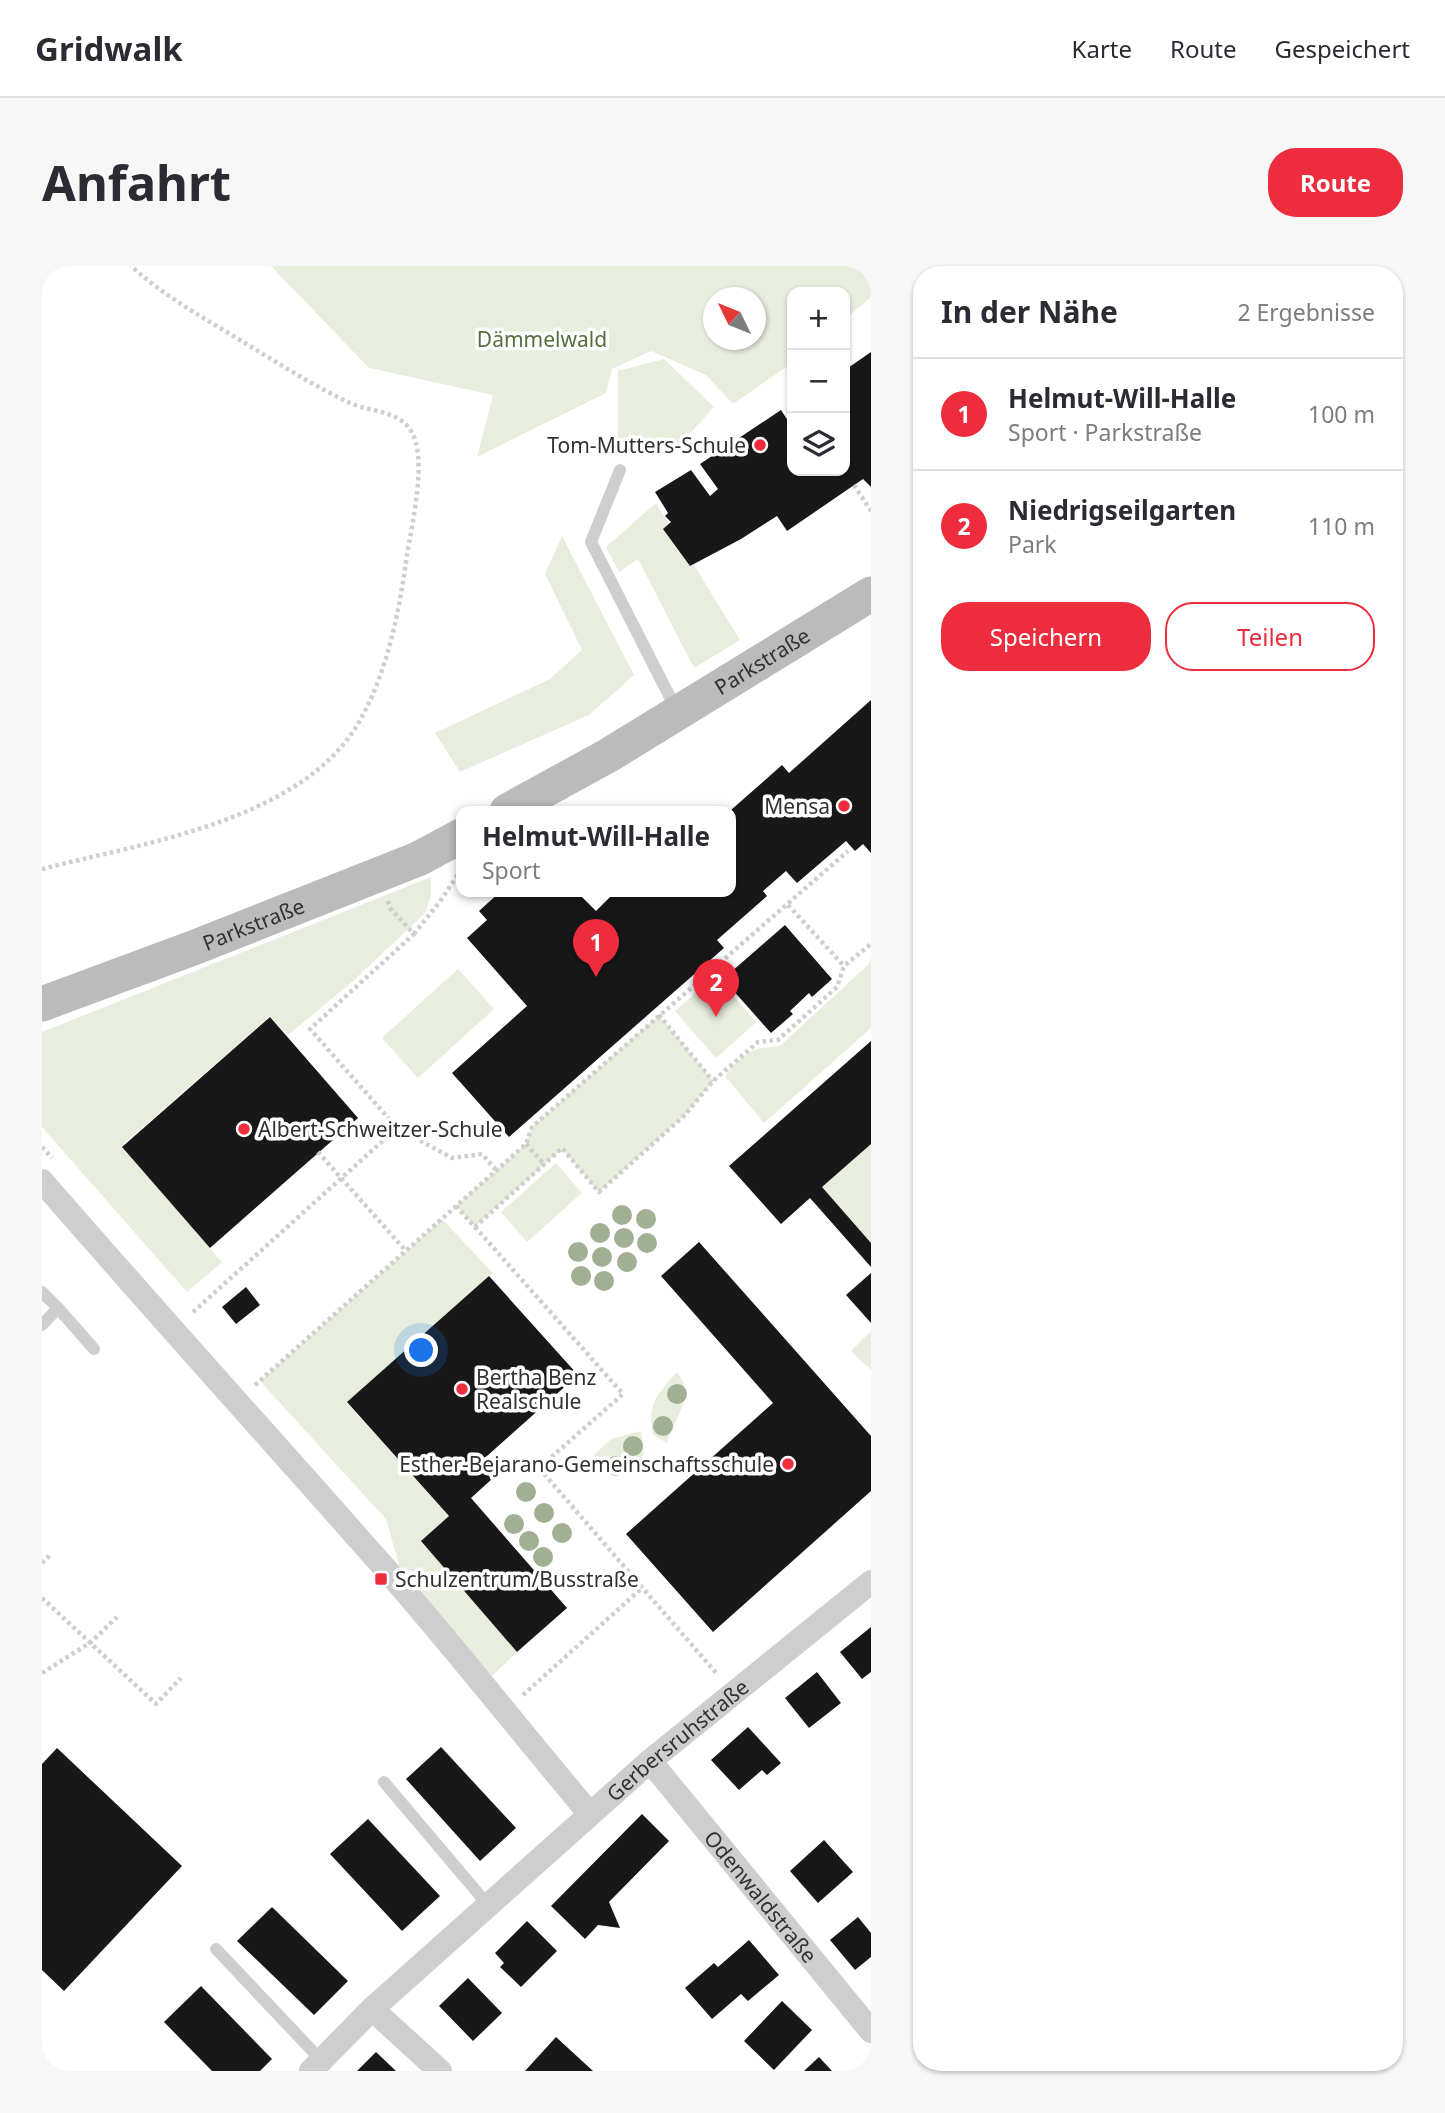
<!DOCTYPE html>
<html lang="de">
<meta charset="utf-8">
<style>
body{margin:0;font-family:"Noto Sans",sans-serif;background:#f7f7f7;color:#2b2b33}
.controls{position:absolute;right:21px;top:21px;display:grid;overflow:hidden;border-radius:14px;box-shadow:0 2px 5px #0004}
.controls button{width:63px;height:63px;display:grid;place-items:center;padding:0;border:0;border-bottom:2px solid #e1e1e2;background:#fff;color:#2b2b33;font:35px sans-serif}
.compass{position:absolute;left:661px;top:21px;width:63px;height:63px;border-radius:50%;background:#fff;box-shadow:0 2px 5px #0004;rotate:313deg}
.you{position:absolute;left:380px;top:1085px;width:24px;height:24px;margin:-18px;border:5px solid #fff;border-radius:50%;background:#1a73e8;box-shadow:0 0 0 10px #1a73e833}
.badge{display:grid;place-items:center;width:46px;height:46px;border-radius:50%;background:#ed2d3e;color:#fff;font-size:23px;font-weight:700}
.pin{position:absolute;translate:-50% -58px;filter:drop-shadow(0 2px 4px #0008)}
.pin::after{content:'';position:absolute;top:37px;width:24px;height:21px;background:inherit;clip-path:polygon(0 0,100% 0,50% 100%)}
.popup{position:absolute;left:414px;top:540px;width:280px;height:91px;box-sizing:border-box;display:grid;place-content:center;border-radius:14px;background:#fff;filter:drop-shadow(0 2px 5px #0005);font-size:23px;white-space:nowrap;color:#7c7c81}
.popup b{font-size:26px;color:#2b2b33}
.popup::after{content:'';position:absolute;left:50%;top:100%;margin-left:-14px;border:14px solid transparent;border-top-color:#fff}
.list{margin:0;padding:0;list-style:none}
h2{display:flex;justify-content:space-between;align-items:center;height:91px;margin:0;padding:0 28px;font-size:30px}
h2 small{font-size:23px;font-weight:400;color:#7c7c81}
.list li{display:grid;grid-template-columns:46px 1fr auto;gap:21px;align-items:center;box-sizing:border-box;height:112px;padding:0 28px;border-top:2px solid #e1e1e2}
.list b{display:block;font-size:26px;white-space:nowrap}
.list p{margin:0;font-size:23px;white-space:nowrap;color:#7c7c81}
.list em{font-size:23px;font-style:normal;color:#7c7c81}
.actions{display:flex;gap:14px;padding:21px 28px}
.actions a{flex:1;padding:16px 0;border:2px solid #ed2d3e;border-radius:28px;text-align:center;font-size:24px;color:#ed2d3e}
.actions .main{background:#ed2d3e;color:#fff}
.icon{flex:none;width:38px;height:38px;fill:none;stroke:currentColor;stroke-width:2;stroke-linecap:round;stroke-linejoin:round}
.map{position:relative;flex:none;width:829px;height:1805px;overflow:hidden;border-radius:28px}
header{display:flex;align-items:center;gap:42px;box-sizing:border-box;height:98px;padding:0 35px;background:#fff;border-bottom:2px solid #e1e1e2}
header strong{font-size:33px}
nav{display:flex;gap:38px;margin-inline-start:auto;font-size:24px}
.intro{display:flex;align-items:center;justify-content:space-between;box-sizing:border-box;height:168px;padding:0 42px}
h1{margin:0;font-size:49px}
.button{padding:18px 32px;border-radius:28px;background:#ed2d3e;color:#fff;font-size:24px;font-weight:700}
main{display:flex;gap:42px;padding:0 42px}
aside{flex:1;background:#fff;border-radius:28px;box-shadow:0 2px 5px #0004}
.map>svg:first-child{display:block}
.green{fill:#e7eede;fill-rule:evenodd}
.building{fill:#181818}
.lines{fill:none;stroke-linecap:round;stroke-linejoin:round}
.path{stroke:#cecece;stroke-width:4.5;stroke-dasharray:3.5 3.5;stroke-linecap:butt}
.lane{stroke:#cecece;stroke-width:12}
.street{stroke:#cecece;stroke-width:24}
.secondary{stroke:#bbb;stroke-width:35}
.tree{fill:#a1b093}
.poi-dot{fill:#ed2d3e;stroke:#fff;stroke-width:2.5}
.labels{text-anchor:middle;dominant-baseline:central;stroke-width:7;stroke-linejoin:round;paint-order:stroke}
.park-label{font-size:21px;fill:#546f3b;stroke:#fff}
.poi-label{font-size:21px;fill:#313131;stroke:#fff;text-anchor:end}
.street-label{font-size:21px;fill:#313131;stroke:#fff}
</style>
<header>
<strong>Gridwalk</strong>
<nav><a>Karte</a><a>Route</a><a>Gespeichert</a></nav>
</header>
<div class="intro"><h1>Anfahrt</h1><a class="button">Route</a></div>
<main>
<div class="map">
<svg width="829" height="1805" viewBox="0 0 829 1805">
<rect width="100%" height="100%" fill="#fff"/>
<g class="green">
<path d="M229 0H829V31L803 53V26H750V97L691 138 664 109 609 85 570 103 564 127 435 191 451 129 327 102ZM671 32H713V74H671Z"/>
<polygon points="622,93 672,141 634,183 604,182 576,188 576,105"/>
<polygon points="614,237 698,374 652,402 596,293 577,306 564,281"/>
<polygon points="520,270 592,409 547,449 418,506 393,467 508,413 540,384 503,308"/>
<polygon points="389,611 389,630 383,647 311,715 246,769 228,750 79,880 180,996 145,1026 0,861 0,766"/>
<path d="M829 690V762L722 857 683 810C689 801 700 790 710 785 717 781 730 782 739 779L827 698Z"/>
<polygon points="416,703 452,743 376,812 340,772"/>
<polygon points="674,710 714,756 674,792 633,745"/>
<polygon points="617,749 671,815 642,850 557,926 520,883 433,961 414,940 484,878 490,861"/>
<polygon points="829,878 829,977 780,921"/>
<polygon points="514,897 540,927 485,976 459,946"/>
<polygon points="400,953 451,1007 305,1137 407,1250 379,1275 475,1386 450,1410 360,1309 344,1253 218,1115"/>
<polygon points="829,1065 829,1104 809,1085"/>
<path d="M635 1106C655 1131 631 1152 625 1177L611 1169C605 1137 615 1129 635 1106Z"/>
<path d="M599 1165 602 1188C589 1203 568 1216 551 1200L552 1189 569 1173Z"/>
</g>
<g class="building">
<polygon points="829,86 829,221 821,213 745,265 735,250 699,273 648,300 621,263 629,256 623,250 626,247 613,226 649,204 668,230 676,223 658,198 739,144 750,161 750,205 803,205 803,104"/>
<polygon points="829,434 829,587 821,578 813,585 804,575 755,617 744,605 721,625 725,630 675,674 682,682 467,871 410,807 485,740 425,672 445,654 437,645 459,625 689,625 689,544 740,499 747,507"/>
<polygon points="743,659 790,713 770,731 767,727 748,745 751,748 729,767 681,713"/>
<polygon points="228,751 316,852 168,982 80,881"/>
<polygon points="829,775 829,878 780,921 829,977 829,1001 768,932 739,958 687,900"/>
<polygon points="657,976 829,1170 829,1225 671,1366 584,1268 731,1137 619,1010"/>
<polygon points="829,1007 829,1057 804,1029"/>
<polygon points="447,1010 536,1109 436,1198 450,1213 429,1232 525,1342 475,1386 379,1275 407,1250 305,1136"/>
<polygon points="204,1021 218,1039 194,1058 180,1041"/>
<polygon points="829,1361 829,1406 820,1413 798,1386"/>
<polygon points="775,1406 799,1437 767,1462 743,1432"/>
<polygon points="706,1461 739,1497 725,1509 720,1504 697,1524 669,1494"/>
<polygon points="399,1481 474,1562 438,1595 364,1513"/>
<polygon points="15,1482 140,1600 22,1725 0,1704 0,1498"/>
<polygon points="600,1548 627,1575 567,1636 578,1662 556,1659 543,1673 509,1640"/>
<polygon points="326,1553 398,1630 360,1665 288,1588"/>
<polygon points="782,1574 811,1606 776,1637 748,1605"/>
<polygon points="230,1641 306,1715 272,1749 195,1675"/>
<polygon points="816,1651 829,1667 829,1691 813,1704 788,1674"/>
<polygon points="485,1655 515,1685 479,1721 458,1701 462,1697 453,1687"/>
<polygon points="707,1674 737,1709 706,1735 699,1728 670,1753 643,1722 672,1697 676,1701"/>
<polygon points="426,1712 460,1747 431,1775 397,1740"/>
<polygon points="159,1720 230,1793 218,1805 170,1805 122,1756"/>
<polygon points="740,1735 770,1764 732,1804 702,1775"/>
<polygon points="514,1771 551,1805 483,1805"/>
<polygon points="334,1786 354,1805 315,1805"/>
<polygon points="777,1791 790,1805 762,1805"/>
</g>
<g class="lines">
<g class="path">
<polyline points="812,219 829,245"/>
<path d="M0 603C101 577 260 555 317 456 346 405 357 346 365 289 370 258 386 191 369 165 356 144 328 146 308 137 270 119 234 96 198 74 160 51 122 30 89 0"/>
<polyline points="346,635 348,642 372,668 268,763 355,862"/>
<polyline points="746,639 802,700"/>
<polyline points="372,668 399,634 417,607"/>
<polyline points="617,749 671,815"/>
<polyline points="484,878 503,899"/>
<polyline points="0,881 10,892"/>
<polyline points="276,886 364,985"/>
<polyline points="414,940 433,961 520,882 557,926 642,850 671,815 716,776 736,774 795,721 802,700 829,678"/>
<polyline points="433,961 581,1128 497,1202 675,1408"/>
<polyline points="151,1046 355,862 410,892 440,888 454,904"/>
<polyline points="213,1119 484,878 490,861 806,585"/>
<polyline points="0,1297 8,1289"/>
<polyline points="0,1332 114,1438 139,1412"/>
<polyline points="0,1407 48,1377 75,1351"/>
<polyline points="481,1429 600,1322"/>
</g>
<g class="lane">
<polyline points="578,204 549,276 635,445"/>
<polyline points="0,1026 16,1042 0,1059"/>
<polyline points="16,1042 52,1083"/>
<polyline points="342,1516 446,1639"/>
<polyline points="174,1683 279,1794"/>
</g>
<g class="street">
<path d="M0 915C117 1050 237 1182 355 1316 421 1392 483 1471 548 1548"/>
<path id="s1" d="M608 1495 829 1765"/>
<polyline points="330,1743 398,1805"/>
<path id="s2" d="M269 1805 330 1743 608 1495 829 1316"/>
</g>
<g class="secondary">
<path id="s3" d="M465 545 567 489 829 328"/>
<path id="s4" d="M0 738 151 682 376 593 419 570"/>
</g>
</g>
<g class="tree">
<circle cx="580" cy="949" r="10"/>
<circle cx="604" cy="953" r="10"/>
<circle cx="558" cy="967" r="10"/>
<circle cx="582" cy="972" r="10"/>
<circle cx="605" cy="977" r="10"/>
<circle cx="536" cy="986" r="10"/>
<circle cx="560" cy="991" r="10"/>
<circle cx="585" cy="996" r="10"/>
<circle cx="539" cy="1010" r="10"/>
<circle cx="562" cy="1015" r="10"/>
<circle cx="635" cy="1128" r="10"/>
<circle cx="621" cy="1160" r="10"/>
<circle cx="591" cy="1180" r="10"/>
<circle cx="574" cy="1200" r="10"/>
<circle cx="484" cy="1226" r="10"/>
<circle cx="502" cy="1247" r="10"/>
<circle cx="472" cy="1258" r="10"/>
<circle cx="520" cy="1267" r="10"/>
<circle cx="487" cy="1275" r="10"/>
<circle cx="501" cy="1291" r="10"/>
</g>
<g class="poi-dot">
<circle cx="718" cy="179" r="7"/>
<circle cx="802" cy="540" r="7"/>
<circle cx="202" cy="863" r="7"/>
<circle cx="420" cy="1123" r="7"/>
<circle cx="746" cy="1198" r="7"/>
<rect x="332" y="1306" width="14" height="14" rx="3.5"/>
</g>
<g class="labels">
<g class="park-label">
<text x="500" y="73">Dämmelwald</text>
</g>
<g class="poi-label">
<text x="704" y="179">Tom-Mutters-Schule</text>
<text x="788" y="540">Mensa</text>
<text x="216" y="863" text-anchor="start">Albert-Schweitzer-Schule</text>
<text x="434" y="1111" text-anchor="start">Bertha Benz<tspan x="434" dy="24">Realschule</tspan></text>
<text x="732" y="1198">Esther-Bejarano-Gemeinschaftsschule</text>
<text x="353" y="1313" text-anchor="start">Schulzentrum/Busstraße</text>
</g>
<g class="street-label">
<text stroke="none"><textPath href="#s3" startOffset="296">Parkstraße</textPath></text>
<text stroke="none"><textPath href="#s4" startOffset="226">Parkstraße</textPath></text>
<text stroke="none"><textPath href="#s2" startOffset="494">Gerbersruhstraße</textPath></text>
<text stroke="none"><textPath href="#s1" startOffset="175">Odenwaldstraße</textPath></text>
</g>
</g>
</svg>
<div class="controls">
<button>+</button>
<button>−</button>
<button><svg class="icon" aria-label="layers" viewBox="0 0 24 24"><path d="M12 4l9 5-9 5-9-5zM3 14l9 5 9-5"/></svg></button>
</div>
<svg class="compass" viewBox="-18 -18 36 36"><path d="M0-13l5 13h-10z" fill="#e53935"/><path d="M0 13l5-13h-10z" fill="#7c7c81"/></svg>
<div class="you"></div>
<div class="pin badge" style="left:554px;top:711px">1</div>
<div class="popup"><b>Helmut-Will-Halle</b>Sport</div>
<div class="pin badge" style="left:674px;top:751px">2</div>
</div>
<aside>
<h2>In der Nähe<small>2 Ergebnisse</small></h2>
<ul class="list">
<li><span class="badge">1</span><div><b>Helmut-Will-Halle</b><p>Sport · Parkstraße</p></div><em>100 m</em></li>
<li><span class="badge">2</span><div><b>Niedrigseilgarten</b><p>Park</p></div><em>110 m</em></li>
</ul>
<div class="actions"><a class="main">Speichern</a><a>Teilen</a></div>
</aside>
</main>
